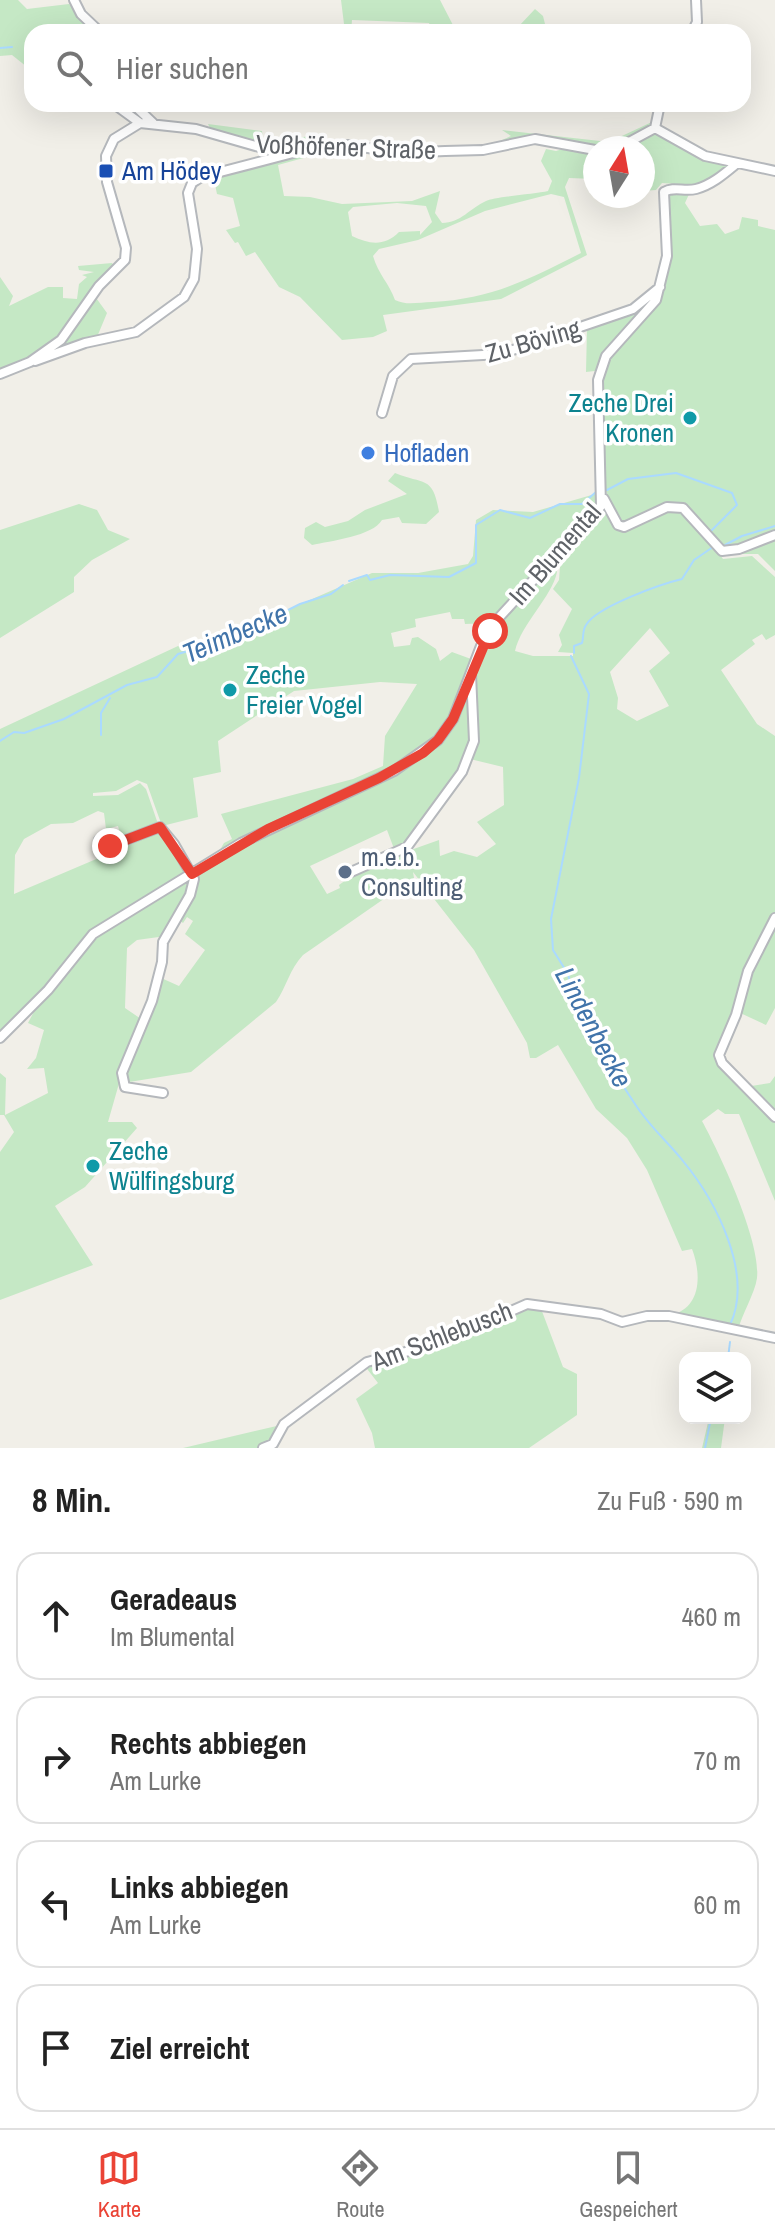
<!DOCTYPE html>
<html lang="de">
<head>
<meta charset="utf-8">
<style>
	body { margin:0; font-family:"Archivo Narrow",sans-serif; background:#f2f2f2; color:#222 }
	.controls { position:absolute; right:24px; bottom:24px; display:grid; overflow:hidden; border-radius:16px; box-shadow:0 8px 32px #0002 }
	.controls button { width:72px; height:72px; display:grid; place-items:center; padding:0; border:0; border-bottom:2px solid #e0e0e0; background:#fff; color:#222; font:40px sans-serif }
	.compass { position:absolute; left:583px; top:136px; width:72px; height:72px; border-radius:50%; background:#fff; box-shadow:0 8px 32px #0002; rotate:11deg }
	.stop { position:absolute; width:24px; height:24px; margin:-18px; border:6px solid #ea4335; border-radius:50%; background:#fff }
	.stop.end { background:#ea4335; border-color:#fff; box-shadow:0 2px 8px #0008 }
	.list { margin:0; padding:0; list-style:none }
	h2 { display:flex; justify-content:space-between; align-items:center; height:104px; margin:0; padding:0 32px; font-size:34px }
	h2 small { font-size:26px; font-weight:400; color:#767676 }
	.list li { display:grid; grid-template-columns:52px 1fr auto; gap:24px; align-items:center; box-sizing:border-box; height:128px; margin:0 16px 16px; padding:0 16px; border:2px solid #e0e0e0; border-radius:24px }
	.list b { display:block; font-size:30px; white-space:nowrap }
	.list p { margin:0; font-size:26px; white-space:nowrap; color:#767676 }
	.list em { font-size:26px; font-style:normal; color:#767676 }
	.icon { flex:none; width:44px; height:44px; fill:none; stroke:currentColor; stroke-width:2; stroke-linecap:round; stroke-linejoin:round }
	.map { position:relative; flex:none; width:775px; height:1448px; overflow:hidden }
	.search { position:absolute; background:#fff; box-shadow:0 8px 32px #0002; left:24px; right:24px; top:24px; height:88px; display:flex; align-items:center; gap:20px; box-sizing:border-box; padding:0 28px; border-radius:24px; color:#767676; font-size:30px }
	.sheet { height:680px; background:#fff }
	nav { display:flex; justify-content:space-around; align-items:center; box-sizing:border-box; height:112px; border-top:2px solid #e0e0e0; background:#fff; font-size:22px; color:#767676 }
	nav a { display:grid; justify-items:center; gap:4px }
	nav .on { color:#ea4335 }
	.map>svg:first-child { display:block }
	.green { fill:#c5e8c5; fill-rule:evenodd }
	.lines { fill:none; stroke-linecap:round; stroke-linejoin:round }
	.stream { stroke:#aadaff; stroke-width:2 }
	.minor-casing { stroke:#b5b8bc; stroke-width:12 }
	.minor { stroke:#fff; stroke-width:8 }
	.route { stroke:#ea4335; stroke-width:10 }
	.transit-dot { fill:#1a4fb4; stroke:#fff; stroke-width:3 }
	.culture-dot { fill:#0f9aa8; stroke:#fff; stroke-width:3 }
	.shop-dot { fill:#3f7fe0; stroke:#fff; stroke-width:3 }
	.service-dot { fill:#5c6f8a; stroke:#fff; stroke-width:3 }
	.labels { text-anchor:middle; stroke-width:7; stroke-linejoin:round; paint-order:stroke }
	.street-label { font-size:26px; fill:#5f6368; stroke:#fff }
	.transit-label { font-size:26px; fill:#164399; stroke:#fff; text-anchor:start }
	.culture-label { font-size:26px; fill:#0d838f; stroke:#fff; text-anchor:start }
	.shop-label { font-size:26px; fill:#366cbe; stroke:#fff; text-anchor:start }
	.service-label { font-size:26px; fill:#4e5e75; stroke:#fff; text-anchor:start }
	.water-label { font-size:28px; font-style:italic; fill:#4174aa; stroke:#fff }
</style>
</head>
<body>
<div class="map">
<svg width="775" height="1448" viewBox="0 0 775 1448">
	<rect width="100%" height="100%" fill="#f1efe8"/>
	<path class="green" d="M0,0H18L27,9L69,4L98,32H32V71L12,55L0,56Z
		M341,0H440L455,29L519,26L535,9L543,16L547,32H432L429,23L352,20L351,32H345Z
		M654,121L652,127L609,148L535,136L493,144L511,136L502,130L609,142Z
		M208,124L262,131L263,140L274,143L323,133L313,146L265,147L211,130Z
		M652,132H659L704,158L730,166C707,189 691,185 662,183L656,190L643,191V148H623Z
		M348,147L364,150L318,154L278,165L284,196L310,197L342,204L412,201L440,191L435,213L442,223C461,223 470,208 486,201C492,197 535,194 548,191L552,181L541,161L546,149L556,151L569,147L595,153V179L569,178L565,187L587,255L501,299L383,315L387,331L373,337L342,340L300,297L279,287L255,252L246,256L238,242L235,243L226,230L240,226L233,198L217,194L213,175L305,151ZM551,194L564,197L581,253C530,279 491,299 432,302C419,302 407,306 395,300C389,283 378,274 373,256L379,249L418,240L485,211ZM397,203L426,206L432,222L420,235V231L399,232C384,247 369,244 352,236L348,212L353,207Z
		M671,190L690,192L685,203L700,226L717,224L725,234L739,229L742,217L758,220V226L775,230V571L758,554H725L726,551L714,543L694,519L723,559L752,556L775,577V635L766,640L762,634L752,640L755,644L721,670L757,724L775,736V1008L766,1025L736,1011L718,1055L721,1065L745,1087L770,1083L775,1076V1201L739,1114H725L718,1109L702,1121C720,1154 761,1241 757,1278C755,1293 742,1314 738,1330L670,1315C701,1309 702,1275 692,1249L682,1251L647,1170L627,1138L596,1109L558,1045L536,1058H530L527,1043L474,950L413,872L414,878L303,955C289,970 287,986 276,1002L191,1072L123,1083L130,1053L146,1021L159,977L179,986L205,950L185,934L193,921L187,917L183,923L178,919L191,895L196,874L220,858L217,855L224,843L232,839L221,814L353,779L383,766L385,736L417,684L380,682L294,691L218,741L221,772L193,778L198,817L162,826L147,784L137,780L116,791L93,793V796L118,795L140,783L146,789L158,824L122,841L118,826L106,829L104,813L98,811L73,823L51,824L24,839L15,855L14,894L141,840L157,830L168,837L188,872L84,938L49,988L0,1036V729L178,646L182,649L213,647L252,625L372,573H418L468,564L473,556L476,520L493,510L533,512L602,492L593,514L490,623L465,624L464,619H452L450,612L415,619L416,627L391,633L394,647L410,645L412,638L418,637L436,649L440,661L452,652L471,659L478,645L473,668L498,621L553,566L557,572C552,597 521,624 515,651L533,656H573V653L558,652L562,645L559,635L572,609L553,589L559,580L561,553L604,506L609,509L618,527L623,529L667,508L692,513L669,505L626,525L620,524C598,490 590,409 603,370L586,372L587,328L660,296L670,242L664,201ZM650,628L670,653L649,671L669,706L637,721L617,709L618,698L610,672ZM470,759L503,767L504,805L477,822L496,844L477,857L454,851L440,856L439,840L408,851C425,818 456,792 470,759ZM387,830L396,854L368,864L339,885L340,888L327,894L310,866Z
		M112,263L114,266L65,332L40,354L0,371V277L13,296L9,306L48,287H63V298L77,299L79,284L87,277L82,275L94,272L79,270L78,266Z
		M94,295L107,313L97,337L42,356L69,336Z
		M395,473C424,485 433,475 439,512L426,524L402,523L399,517L382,520C373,536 330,541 312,545L304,538L305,528L316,522L325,527L348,521L365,510L407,494L388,481Z
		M79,504L97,510L108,530L130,539L92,560L74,577V592L0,638V530Z
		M190,877L192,884L166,936L137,940L127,948L125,1008L144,1021L128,1052L108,1122H132L137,1128L85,1187L55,1206L93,1265L0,1300V1152L14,1132L4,1115H0V1073L6,1078L5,1115L48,1093L44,1068L27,1069L36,1058L44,1030L28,1023L39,1002L71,969L79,951L92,937Z
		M526,1306H540L563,1367L577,1374V1415L529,1448H375L372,1433L356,1399L378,1383L364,1365L433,1346Z
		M709,1418H725L721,1448H702Z
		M281,1425L271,1441L259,1448H183Z"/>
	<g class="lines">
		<path class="stream" d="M0,48L12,47
			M607,490L628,479L676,473L732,493L737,505L711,531
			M723,546L742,536L775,526
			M349,581L367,575L370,580L390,575L449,577L476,563V525L500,510L530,518L560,504H582L596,492
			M574,653V646L582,643C584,637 582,631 586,625C596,607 661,584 682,579L694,560L713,547
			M571,656L589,694L579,778L551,919L553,950L568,974L574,999C584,1006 585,1019 591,1030C602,1055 620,1081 635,1104C649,1126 667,1141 683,1161C716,1201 754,1274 730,1325
			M101,735V713L110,698
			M0,741L14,732L24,733L64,719L127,685L157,677L178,654L232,638L300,604L331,594L343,585
			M728,1358L730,1342
			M705,1448L711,1418"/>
		<defs>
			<path id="minor" d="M74,0L81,14L100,32
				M692,32L697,22L696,0
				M114,104L140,123
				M133,104L153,123
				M655,128L660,104
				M618,148L655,128L705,156L775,171
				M35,361L85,343L136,332L184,297L194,279L197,249L188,193L192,183L201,177L297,152
				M0,374L30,362L61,340L99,286L125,260L126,248L107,182L106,156L114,139L140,123L196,129L266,149L348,145L401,153L445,151L483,150L535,139L595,150
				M382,413L393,376L411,359L501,354L633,309L660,287
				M604,499L618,525L624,527L667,507L683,508L722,551L739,549L775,535
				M99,840L110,846L160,827L174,844L194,879L190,895L163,942L162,962L152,1001L122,1073L125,1087L163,1093
				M351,872L407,847L462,772L474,741L471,674
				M775,918L748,971L736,1015L719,1055L722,1063L775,1117
				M0,1038L48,990L93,934L241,843L394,771L438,740L453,719L481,646L495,622L601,506L598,380L606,356L656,300L667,256L664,192C674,186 684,192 696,189C711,185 723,175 735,165
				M263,1448L273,1444L284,1424L367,1362L436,1344L527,1304L601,1314L622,1322L647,1316H669L775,1338"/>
		</defs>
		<use href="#minor" class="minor-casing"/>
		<use href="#minor" class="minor"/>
	</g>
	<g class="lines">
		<path class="route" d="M110,846L160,827L192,874L268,829L379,778L423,753L438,740L453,719L490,631"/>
	</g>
	<rect class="transit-dot" x="98" y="163" width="16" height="16" rx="4"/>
	<g class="culture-dot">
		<circle cx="690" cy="418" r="8"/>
		<circle cx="230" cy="690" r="8"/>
		<circle cx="93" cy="1166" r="8"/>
	</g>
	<circle class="shop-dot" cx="368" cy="453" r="8"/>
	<circle class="service-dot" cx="345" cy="872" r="8"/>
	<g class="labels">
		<g class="street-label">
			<text transform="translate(346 147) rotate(2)" y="9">Voßhöfener Straße</text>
			<text transform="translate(533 341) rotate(-16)" y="9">Zu Böving</text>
			<text transform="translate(555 554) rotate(-49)" y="9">Im Blumental</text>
			<text transform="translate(442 1336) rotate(-21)" y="9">Am Schlebusch</text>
		</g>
		<g class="transit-label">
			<text x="122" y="180">Am Hödey</text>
		</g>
		<g class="culture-label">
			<text x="674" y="412" text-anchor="end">Zeche Drei<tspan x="674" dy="30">Kronen</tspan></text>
			<text x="246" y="684">Zeche<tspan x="246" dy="30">Freier Vogel</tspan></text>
			<text x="109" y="1160">Zeche<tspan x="109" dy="30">Wülfingsburg</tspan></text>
		</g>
		<g class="shop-label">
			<text x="384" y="462">Hofladen</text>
		</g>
		<g class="service-label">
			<text x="361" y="866">m.e.b.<tspan x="361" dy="30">Consulting</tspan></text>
		</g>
		<g class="water-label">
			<text transform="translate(235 633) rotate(-23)" y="10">Teimbecke</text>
			<text transform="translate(594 1027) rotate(62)" y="10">Lindenbecke</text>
		</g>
	</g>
</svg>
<div class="controls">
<button><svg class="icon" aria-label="layers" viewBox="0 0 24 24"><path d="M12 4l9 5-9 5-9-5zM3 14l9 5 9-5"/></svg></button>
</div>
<svg class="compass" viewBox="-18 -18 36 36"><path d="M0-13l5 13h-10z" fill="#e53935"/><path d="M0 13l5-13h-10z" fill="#767676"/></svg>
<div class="stop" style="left:490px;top:631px"></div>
<div class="stop end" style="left:110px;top:846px"></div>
<div class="search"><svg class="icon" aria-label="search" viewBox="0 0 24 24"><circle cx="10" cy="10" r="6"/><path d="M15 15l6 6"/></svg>Hier suchen</div>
</div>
<section class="sheet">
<h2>8 Min.<small>Zu Fuß · 590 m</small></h2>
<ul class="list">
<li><svg class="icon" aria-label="ahead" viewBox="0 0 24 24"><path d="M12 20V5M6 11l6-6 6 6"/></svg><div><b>Geradeaus</b><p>Im Blumental</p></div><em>460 m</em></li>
<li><svg class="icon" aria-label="right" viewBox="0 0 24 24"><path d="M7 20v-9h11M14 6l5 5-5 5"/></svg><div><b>Rechts abbiegen</b><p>Am Lurke</p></div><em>70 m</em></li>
<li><svg class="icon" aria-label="left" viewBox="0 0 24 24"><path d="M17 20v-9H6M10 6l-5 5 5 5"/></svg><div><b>Links abbiegen</b><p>Am Lurke</p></div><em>60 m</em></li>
<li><svg class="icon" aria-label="arrive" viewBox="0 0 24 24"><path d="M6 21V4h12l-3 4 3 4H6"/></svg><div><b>Ziel erreicht</b></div></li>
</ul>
</section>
<nav>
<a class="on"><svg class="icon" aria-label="map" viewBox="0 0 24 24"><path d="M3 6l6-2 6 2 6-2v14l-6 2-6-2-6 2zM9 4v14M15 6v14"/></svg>Karte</a>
<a><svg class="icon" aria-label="directions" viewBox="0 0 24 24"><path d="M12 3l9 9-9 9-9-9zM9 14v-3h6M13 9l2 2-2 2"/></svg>Route</a>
<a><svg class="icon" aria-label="saved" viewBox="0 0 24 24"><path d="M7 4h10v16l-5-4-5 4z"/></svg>Gespeichert</a>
</nav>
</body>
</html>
